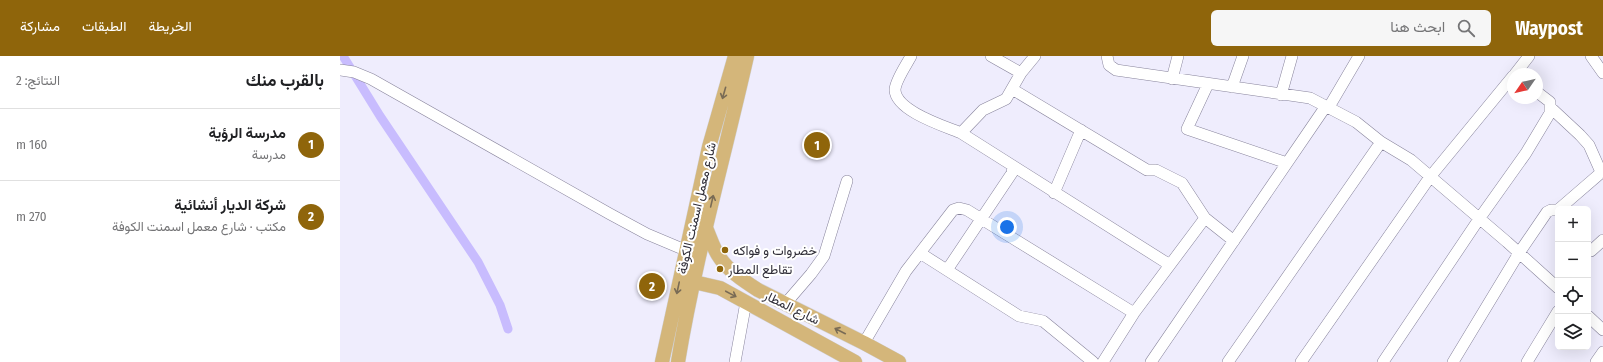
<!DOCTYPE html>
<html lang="ar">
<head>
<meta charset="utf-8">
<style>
	body { margin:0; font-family:"Fira Sans Condensed",Vazirmatn,sans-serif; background:#f6f6f6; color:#202124; direction:rtl }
	.controls { position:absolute; right:12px; bottom:12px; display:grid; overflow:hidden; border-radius:6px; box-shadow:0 4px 16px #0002 }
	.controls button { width:36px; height:36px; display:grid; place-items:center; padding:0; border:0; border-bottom:1px solid #e0e0e0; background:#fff; color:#202124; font:20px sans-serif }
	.compass { position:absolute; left:1167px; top:12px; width:36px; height:36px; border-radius:50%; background:#fff; box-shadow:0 4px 16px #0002; rotate:236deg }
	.you { position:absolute; left:667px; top:171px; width:14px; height:14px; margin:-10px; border:3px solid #fff; border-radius:50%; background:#1a73e8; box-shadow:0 0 0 6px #1a73e833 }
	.badge { display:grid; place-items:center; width:26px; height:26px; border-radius:50%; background:#8f650b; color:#fff; font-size:13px; font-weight:700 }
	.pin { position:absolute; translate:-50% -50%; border:2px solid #fff; box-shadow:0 1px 4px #0006 }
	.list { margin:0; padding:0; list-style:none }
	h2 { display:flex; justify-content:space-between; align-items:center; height:52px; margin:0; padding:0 16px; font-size:17px }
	h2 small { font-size:13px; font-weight:400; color:#757577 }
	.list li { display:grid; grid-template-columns:26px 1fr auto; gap:12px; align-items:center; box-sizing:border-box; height:72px; padding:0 16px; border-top:1px solid #e0e0e0 }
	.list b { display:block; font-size:15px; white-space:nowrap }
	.list p { margin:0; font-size:13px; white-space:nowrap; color:#757577 }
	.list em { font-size:13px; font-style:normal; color:#757577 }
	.icon { flex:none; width:22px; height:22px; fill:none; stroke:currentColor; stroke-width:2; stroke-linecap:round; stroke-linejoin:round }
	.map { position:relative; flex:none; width:1263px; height:306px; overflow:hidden; direction:ltr }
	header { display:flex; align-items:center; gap:24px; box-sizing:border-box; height:56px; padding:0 20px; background:#8f650b; color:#fff }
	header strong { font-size:19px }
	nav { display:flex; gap:22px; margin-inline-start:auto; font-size:14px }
	.search { width:280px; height:36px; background:#f6f6f6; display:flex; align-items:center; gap:10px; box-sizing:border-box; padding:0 14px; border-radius:6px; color:#757577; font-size:15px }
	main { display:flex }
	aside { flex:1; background:#fff }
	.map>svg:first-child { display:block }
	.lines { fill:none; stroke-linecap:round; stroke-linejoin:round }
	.canal { stroke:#c8bcfe; stroke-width:9 }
	.minor-casing { stroke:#88849c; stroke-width:12 }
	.major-casing { stroke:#d1d1d3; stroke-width:15 }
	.minor { stroke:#fff; stroke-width:11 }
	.major { stroke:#d4b67a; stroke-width:14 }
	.oneway { stroke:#796b55 }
	.poi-dot { fill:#8f650b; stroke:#fff; stroke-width:1.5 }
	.labels { text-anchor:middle; stroke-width:4; stroke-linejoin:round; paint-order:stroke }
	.street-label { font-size:13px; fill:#2f2d37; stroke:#fff }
	.poi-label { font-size:13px; fill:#2f2d37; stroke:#fff; text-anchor:start }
</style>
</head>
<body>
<header>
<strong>Waypost</strong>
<div class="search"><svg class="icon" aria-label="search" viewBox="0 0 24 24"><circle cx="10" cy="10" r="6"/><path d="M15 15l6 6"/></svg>ابحث هنا</div>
<nav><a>الخريطة</a><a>الطبقات</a><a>مشاركة</a></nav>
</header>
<main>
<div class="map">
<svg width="1263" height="306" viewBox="0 0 1263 306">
	<rect width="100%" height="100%" fill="#efedfd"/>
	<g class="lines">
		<path class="canal" d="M3,0L40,60L138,206L160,249L168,273"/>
		<defs>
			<path id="minor" d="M571,0C567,8 555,25 555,34C556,55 604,70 621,77L830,209
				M651,0L681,17
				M767,0L769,9L776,14L970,42L1016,66L1041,86L1071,104L1167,186L1218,232
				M1251,0L1263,17
				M0,14L14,16L31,23L270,158L307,178L345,194
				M1175,18L1189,0
				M832,23L838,0
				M868,28L847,73L947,107
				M892,31L903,0
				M672,33L807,114H816L842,127L865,162L894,185
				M941,39L952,0
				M989,51L1019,0
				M1211,52L1240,79L1249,89L1261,116
				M621,77L643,54L666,43L681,17L695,0
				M714,137L741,74
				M1219,153L1263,115
				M1251,195L1263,184
				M580,197L679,260L703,265L753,306
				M607,214L672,117L673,111
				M446,247L471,218L484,200L507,125
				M1248,260L1263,274
				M524,287L566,215L613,154L619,152L627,154L794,257
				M395,306L406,246
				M763,306L794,257L865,162
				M811,306L986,50
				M888,306L1041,86
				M961,306L1090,121L1173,20
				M1043,306L1139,163L1186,97L1210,57V46L1197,36
				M1113,306L1179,197L1207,156L1211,154H1218
				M1187,306L1218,255
				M1256,306L1263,296"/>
			<path id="major" d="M366,172C370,181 373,191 378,199C387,214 404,225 418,234L524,287L559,306
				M354,226L380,232L515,306
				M322,306L369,91L395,0
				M338,306C355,203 384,102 407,0"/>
		</defs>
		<use href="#minor" class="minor-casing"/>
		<use href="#major" class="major-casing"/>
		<use href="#minor" class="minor"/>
		<use href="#major" class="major"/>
	</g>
	<defs><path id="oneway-shaft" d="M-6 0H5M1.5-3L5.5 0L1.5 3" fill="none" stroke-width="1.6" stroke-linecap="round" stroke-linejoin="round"/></defs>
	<g class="oneway">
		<use href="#oneway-shaft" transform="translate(384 37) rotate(106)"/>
		<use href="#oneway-shaft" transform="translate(372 145) rotate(-77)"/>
		<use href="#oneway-shaft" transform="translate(338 232) rotate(102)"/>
		<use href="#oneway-shaft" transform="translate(391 238) rotate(28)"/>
		<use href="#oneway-shaft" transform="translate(500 275) rotate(-153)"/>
	</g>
	<g class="poi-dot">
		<circle cx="385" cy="194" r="4"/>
		<circle cx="380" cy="213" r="4"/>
	</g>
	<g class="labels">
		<g class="street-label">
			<text transform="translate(356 152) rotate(-77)" y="5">شارع معمل اسمنت الكوفة</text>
			<text transform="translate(452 251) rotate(26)" y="5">شارع المطار</text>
		</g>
		<g class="poi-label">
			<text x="393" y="199">خضروات و فواكه</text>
			<text x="388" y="218">تقاطع المطار</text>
		</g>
	</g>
</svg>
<div class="controls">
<button>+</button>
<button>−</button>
<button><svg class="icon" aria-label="locate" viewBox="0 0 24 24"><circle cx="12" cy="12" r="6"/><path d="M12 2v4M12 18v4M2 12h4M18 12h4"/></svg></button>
<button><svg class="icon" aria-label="layers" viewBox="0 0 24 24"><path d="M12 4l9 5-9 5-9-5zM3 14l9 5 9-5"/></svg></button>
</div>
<svg class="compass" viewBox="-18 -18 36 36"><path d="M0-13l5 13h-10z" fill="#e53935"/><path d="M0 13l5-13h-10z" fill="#757577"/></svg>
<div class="you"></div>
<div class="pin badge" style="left:477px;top:89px">1</div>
<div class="pin badge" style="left:312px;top:230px">2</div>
</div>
<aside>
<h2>بالقرب منك<small>النتائج: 2</small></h2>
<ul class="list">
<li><span class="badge">1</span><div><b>مدرسة الرؤية</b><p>مدرسة</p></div><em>160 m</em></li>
<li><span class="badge">2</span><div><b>شركة الديار أنشائية</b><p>مكتب · شارع معمل اسمنت الكوفة</p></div><em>270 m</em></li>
</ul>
</aside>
</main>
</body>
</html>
